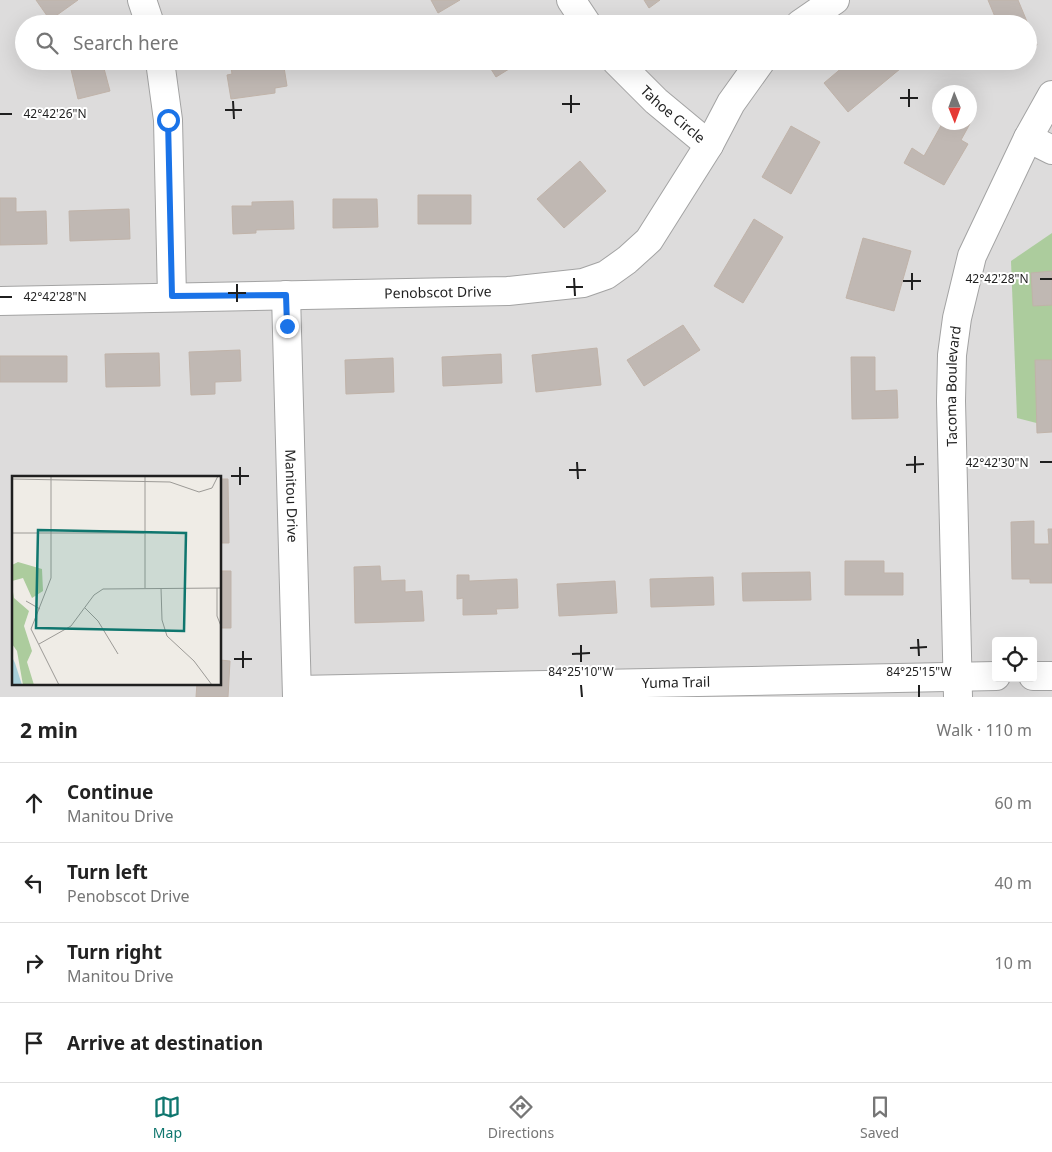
<!DOCTYPE html>
<html lang="en">
<head>
<meta charset="utf-8">
<style>
	body { margin:0; font-family:"Noto Sans",sans-serif; background:#f2f2f2; color:#222 }
	.controls { position:absolute; right:15px; bottom:15px; display:grid; overflow:hidden; border-radius:5px; box-shadow:0 5px 20px #0002 }
	.controls button { width:45px; height:45px; display:grid; place-items:center; padding:0; border:0; border-bottom:1px solid #e0e0e0; background:#fff; color:#222; font:25px sans-serif }
	.compass { position:absolute; left:932px; top:85px; width:45px; height:45px; border-radius:50%; background:#fff; box-shadow:0 5px 20px #0002; rotate:179deg }
	.stop { position:absolute; width:15px; height:15px; margin:-11px; border:4px solid #1a73e8; border-radius:50%; background:#fff }
	.stop.end { background:#1a73e8; border-color:#fff; box-shadow:0 1px 5px #0008 }
	.list { margin:0; padding:0; list-style:none }
	h2 { display:flex; justify-content:space-between; align-items:center; height:65px; margin:0; padding:0 20px; font-size:21px }
	h2 small { font-size:16px; font-weight:400; color:#767676 }
	.list li { display:grid; grid-template-columns:32px 1fr auto; gap:15px; align-items:center; box-sizing:border-box; height:80px; padding:0 20px; border-top:1px solid #e0e0e0 }
	.list b { display:block; font-size:19px; white-space:nowrap }
	.list p { margin:0; font-size:16px; white-space:nowrap; color:#767676 }
	.list em { font-size:16px; font-style:normal; color:#767676 }
	.icon { flex:none; width:28px; height:28px; fill:none; stroke:currentColor; stroke-width:2; stroke-linecap:round; stroke-linejoin:round }
	.map { position:relative; flex:none; width:1052px; height:697px; overflow:hidden }
	.search { position:absolute; background:#fff; box-shadow:0 5px 20px #0002; left:15px; right:15px; top:15px; height:55px; display:flex; align-items:center; gap:12px; box-sizing:border-box; padding:0 18px; border-radius:28px; color:#767676; font-size:19px }
	.sheet { height:385px; background:#fff }
	nav { display:flex; justify-content:space-around; align-items:center; box-sizing:border-box; height:70px; border-top:1px solid #e0e0e0; background:#fff; font-size:14px; color:#767676 }
	nav a { display:grid; justify-items:center; gap:2px }
	nav .on { color:#0f766e }
	.map>svg:first-child { display:block }
	.residential { fill:#dddcdc; fill-rule:evenodd }
	.forest { fill:#accc9d }
	.building { fill:#c0b8b3; stroke:#c0b3a9 }
	.lines { fill:none; stroke-linecap:round; stroke-linejoin:round }
	.minor-casing { stroke:#a3a3a3; stroke-width:30 }
	.minor { stroke:#fff; stroke-width:28 }
	.route { stroke:#1a73e8; stroke-width:6 }
	.ticks { fill:none; stroke:#1f1f1f; stroke-width:2 }
	.labels { text-anchor:middle; stroke-width:4; stroke-linejoin:round; paint-order:stroke }
	.street-label { font-size:14px; fill:#1f1f1f; stroke:#fff }
	.inset-road { fill:none; stroke:#9c9a96; stroke-width:1 }
	.view { fill:#0f766e; fill-opacity:0.15; stroke:#0f766e; stroke-width:2.5 }
	.inset-edge { fill:none; stroke:#1f1f1f; stroke-width:2.5 }
	.ticks-label { font-size:12px; text-anchor:middle; fill:#1f1f1f; stroke:#fff; stroke-width:4; stroke-linejoin:round; paint-order:stroke }
</style>
</head>
<body>
<div class="map">
<svg width="1052" height="697" viewBox="0 0 1052 697">
	<rect width="100%" height="100%" fill="#efece6"/>
	<path class="residential" d="M0,0H1052V697H0ZM24,24H1028V61H24ZM940,92H970V122H940ZM14,477H220V683H14ZM996,641H1033V678H996Z"/>
	<path class="forest" d="M1052,233V427L1017,418L1011,261Z"/>
	<path class="building" d="M36,0H78L50,20Z
		M431,0H460L438,13Z
		M644,0H660L649,8Z
		M988,0H1018L1028,24H998Z
		M496,16L501,24H483Z
		M1028,24L1037,45L1028,49Z
		M69,61H102L110,91L78,99Z
		M230,61H283L287,86L275,88V93L231,99L227,75L232,74Z
		M486,61H522L496,77Z
		M850,61H904L906,64L848,112L824,83Z
		M970,119L972,120L961,140L968,144L944,185L904,163L912,148L924,156L943,122H970Z
		M791,126L820,142L791,194L762,177Z
		M580,161L606,191L564,228L537,199Z
		M418,195H471V224H418Z
		M0,198H16V212L46,211L47,244L0,245Z
		M333,199H377L378,227L333,228Z
		M293,201L294,229L256,230V233L233,234L232,206H252V202Z
		M129,209L130,239L70,241L69,211Z
		M754,219L783,237L743,303L714,286Z
		M863,238L911,251L894,311L846,298Z
		M1052,271V305L1033,306L1031,273Z
		M683,325L700,350L644,386L627,360Z
		M597,348L601,385L536,392L532,355Z
		M240,350L241,381L215,382V394L191,395L189,352Z
		M159,353L160,386L106,387L105,354Z
		M501,354L502,383L443,386L442,357Z
		M0,356H67V382H0Z
		M851,357H875V391L897,390L898,418L852,419Z
		M393,358L394,392L346,394L345,360Z
		M1035,360H1052V432L1037,433Z
		M220,479H228L229,543H220Z
		M1034,521V544H1049L1048,529H1052V583H1030V579H1012L1011,522Z
		M845,561H884V573H903V595H845Z
		M380,566L381,581L405,580V592L422,591L424,621L355,623L354,567Z
		M220,571H231V628H220Z
		M810,572L811,600L743,601L742,573Z
		M457,575H469V581L517,579L518,608L496,609L497,614L463,615V598L457,599Z
		M713,577L714,605L651,607L650,579Z
		M615,581L617,613L559,616L557,584Z
		M220,660L230,661L228,697H196L197,683H220Z"/>
	<g class="lines">
		<defs>
			<g id="minor">
				<path d="M142,0L150,24"/>
				<path d="M571,0L587,24"/>
				<path d="M800,24L835,0"/>
				<path d="M160,61L168,120L172,297"/>
				<path id="s1" d="M616,61L656,101L709,145"/>
				<path d="M1028,138L1052,150"/>
				<path id="s2" d="M286,295L297,697"/>
				<path id="s3" d="M0,301L508,291L583,283L606,275L627,260L649,240L709,145L731,103L761,61"/>
				<path d="M1033,676H1052"/>
				<path id="s4" d="M297,690L996,676"/>
				<path id="s5" d="M958,697L951,401L952,355L957,318L972,256L1028,138L1052,95"/>
			</g>
		</defs>
		<use href="#minor" class="minor-casing"/>
		<use href="#minor" class="minor"/>
	</g>
	<g class="lines">
		<path class="route" d="M168,120L172,296L286,295L287,326"/>
	</g>
	<path class="ticks" d="M909,89V107M571,95V113M900,98H918M233,101L234,119M562,104H580M225,110H242M0,114H12M912,273V290M574,278L575,296M1040,279H1052M903,281H921M237,284V302M566,287H583M228,293H246M0,297H12M915,456V473M577,462L578,479M1040,462H1052M906,465L924,464M240,467V485M569,470H586M231,476H249M918,639L919,656M581,645V662M910,648L927,647M243,651V668M572,654L590,653M234,659H252M581,685L582,697M919,685V697"/>
	<g class="labels">
		<g class="street-label">
			<text dy="5" stroke="none"><textPath href="#s1" startOffset="78">Tahoe Circle</textPath></text>
			<text dy="5" stroke="none"><textPath href="#s3" startOffset="438">Penobscot Drive</textPath></text>
			<text dy="5" stroke="none"><textPath href="#s5" startOffset="311">Tacoma Boulevard</textPath></text>
			<text dy="5" stroke="none"><textPath href="#s2" startOffset="201">Manitou Drive</textPath></text>
			<text dy="5" stroke="none"><textPath href="#s4" startOffset="379">Yuma Trail</textPath></text>
		</g>
	</g>
	<g transform="translate(12 476)">
		<rect width="209" height="209" fill="#efece6"/>
		<path d="M6,86L30,93L31,115L20,122L11,102L0,105V89ZM0,110L2,122L17,135L12,150L20,175L15,186L22,209H11L5,175L0,168Z" fill="#accc9d"/>
		<path d="M0,181L3,187L10,209H0Z" fill="#a9d0da"/>
		<path class="inset-road" d="M39,0V102L19,153L47,209M133,0V112M0,3L158,6L187,16L200,12L206,0M0,57H132M149,112L150,144L155,160L182,185L200,209M205,112V140L209,150M14,125L28,133M73,132L86,145L106,178M27,168L59,150L82,119L91,113L209,112"/>
		<path class="view" d="M26,54L174,57L172,155L24,152Z"/>
		<rect width="209" height="209" class="inset-edge"/>
	</g>
	<g class="ticks-label">
		<text x="55" y="118">42°42'26"N</text>
		<text x="997" y="283">42°42'28"N</text>
		<text x="55" y="301">42°42'28"N</text>
		<text x="997" y="467">42°42'30"N</text>
		<text x="581" y="676">84°25'10"W</text>
		<text x="919" y="676">84°25'15"W</text>
	</g>
</svg>
<div class="controls">
<button><svg class="icon" aria-label="locate" viewBox="0 0 24 24"><circle cx="12" cy="12" r="6"/><path d="M12 2v4M12 18v4M2 12h4M18 12h4"/></svg></button>
</div>
<svg class="compass" viewBox="-18 -18 36 36"><path d="M0-13l5 13h-10z" fill="#e53935"/><path d="M0 13l5-13h-10z" fill="#767676"/></svg>
<div class="stop" style="left:168px;top:120px"></div>
<div class="stop end" style="left:287px;top:326px"></div>
<div class="search"><svg class="icon" aria-label="search" viewBox="0 0 24 24"><circle cx="10" cy="10" r="6"/><path d="M15 15l6 6"/></svg>Search here</div>
</div>
<section class="sheet">
<h2>2 min<small>Walk · 110 m</small></h2>
<ul class="list">
<li><svg class="icon" aria-label="ahead" viewBox="0 0 24 24"><path d="M12 20V5M6 11l6-6 6 6"/></svg><div><b>Continue</b><p>Manitou Drive</p></div><em>60 m</em></li>
<li><svg class="icon" aria-label="left" viewBox="0 0 24 24"><path d="M17 20v-9H6M10 6l-5 5 5 5"/></svg><div><b>Turn left</b><p>Penobscot Drive</p></div><em>40 m</em></li>
<li><svg class="icon" aria-label="right" viewBox="0 0 24 24"><path d="M7 20v-9h11M14 6l5 5-5 5"/></svg><div><b>Turn right</b><p>Manitou Drive</p></div><em>10 m</em></li>
<li><svg class="icon" aria-label="arrive" viewBox="0 0 24 24"><path d="M6 21V4h12l-3 4 3 4H6"/></svg><div><b>Arrive at destination</b></div></li>
</ul>
</section>
<nav>
<a class="on"><svg class="icon" aria-label="map" viewBox="0 0 24 24"><path d="M3 6l6-2 6 2 6-2v14l-6 2-6-2-6 2zM9 4v14M15 6v14"/></svg>Map</a>
<a><svg class="icon" aria-label="directions" viewBox="0 0 24 24"><path d="M12 3l9 9-9 9-9-9zM9 14v-3h6M13 9l2 2-2 2"/></svg>Directions</a>
<a><svg class="icon" aria-label="saved" viewBox="0 0 24 24"><path d="M7 4h10v16l-5-4-5 4z"/></svg>Saved</a>
</nav>
</body>
</html>
